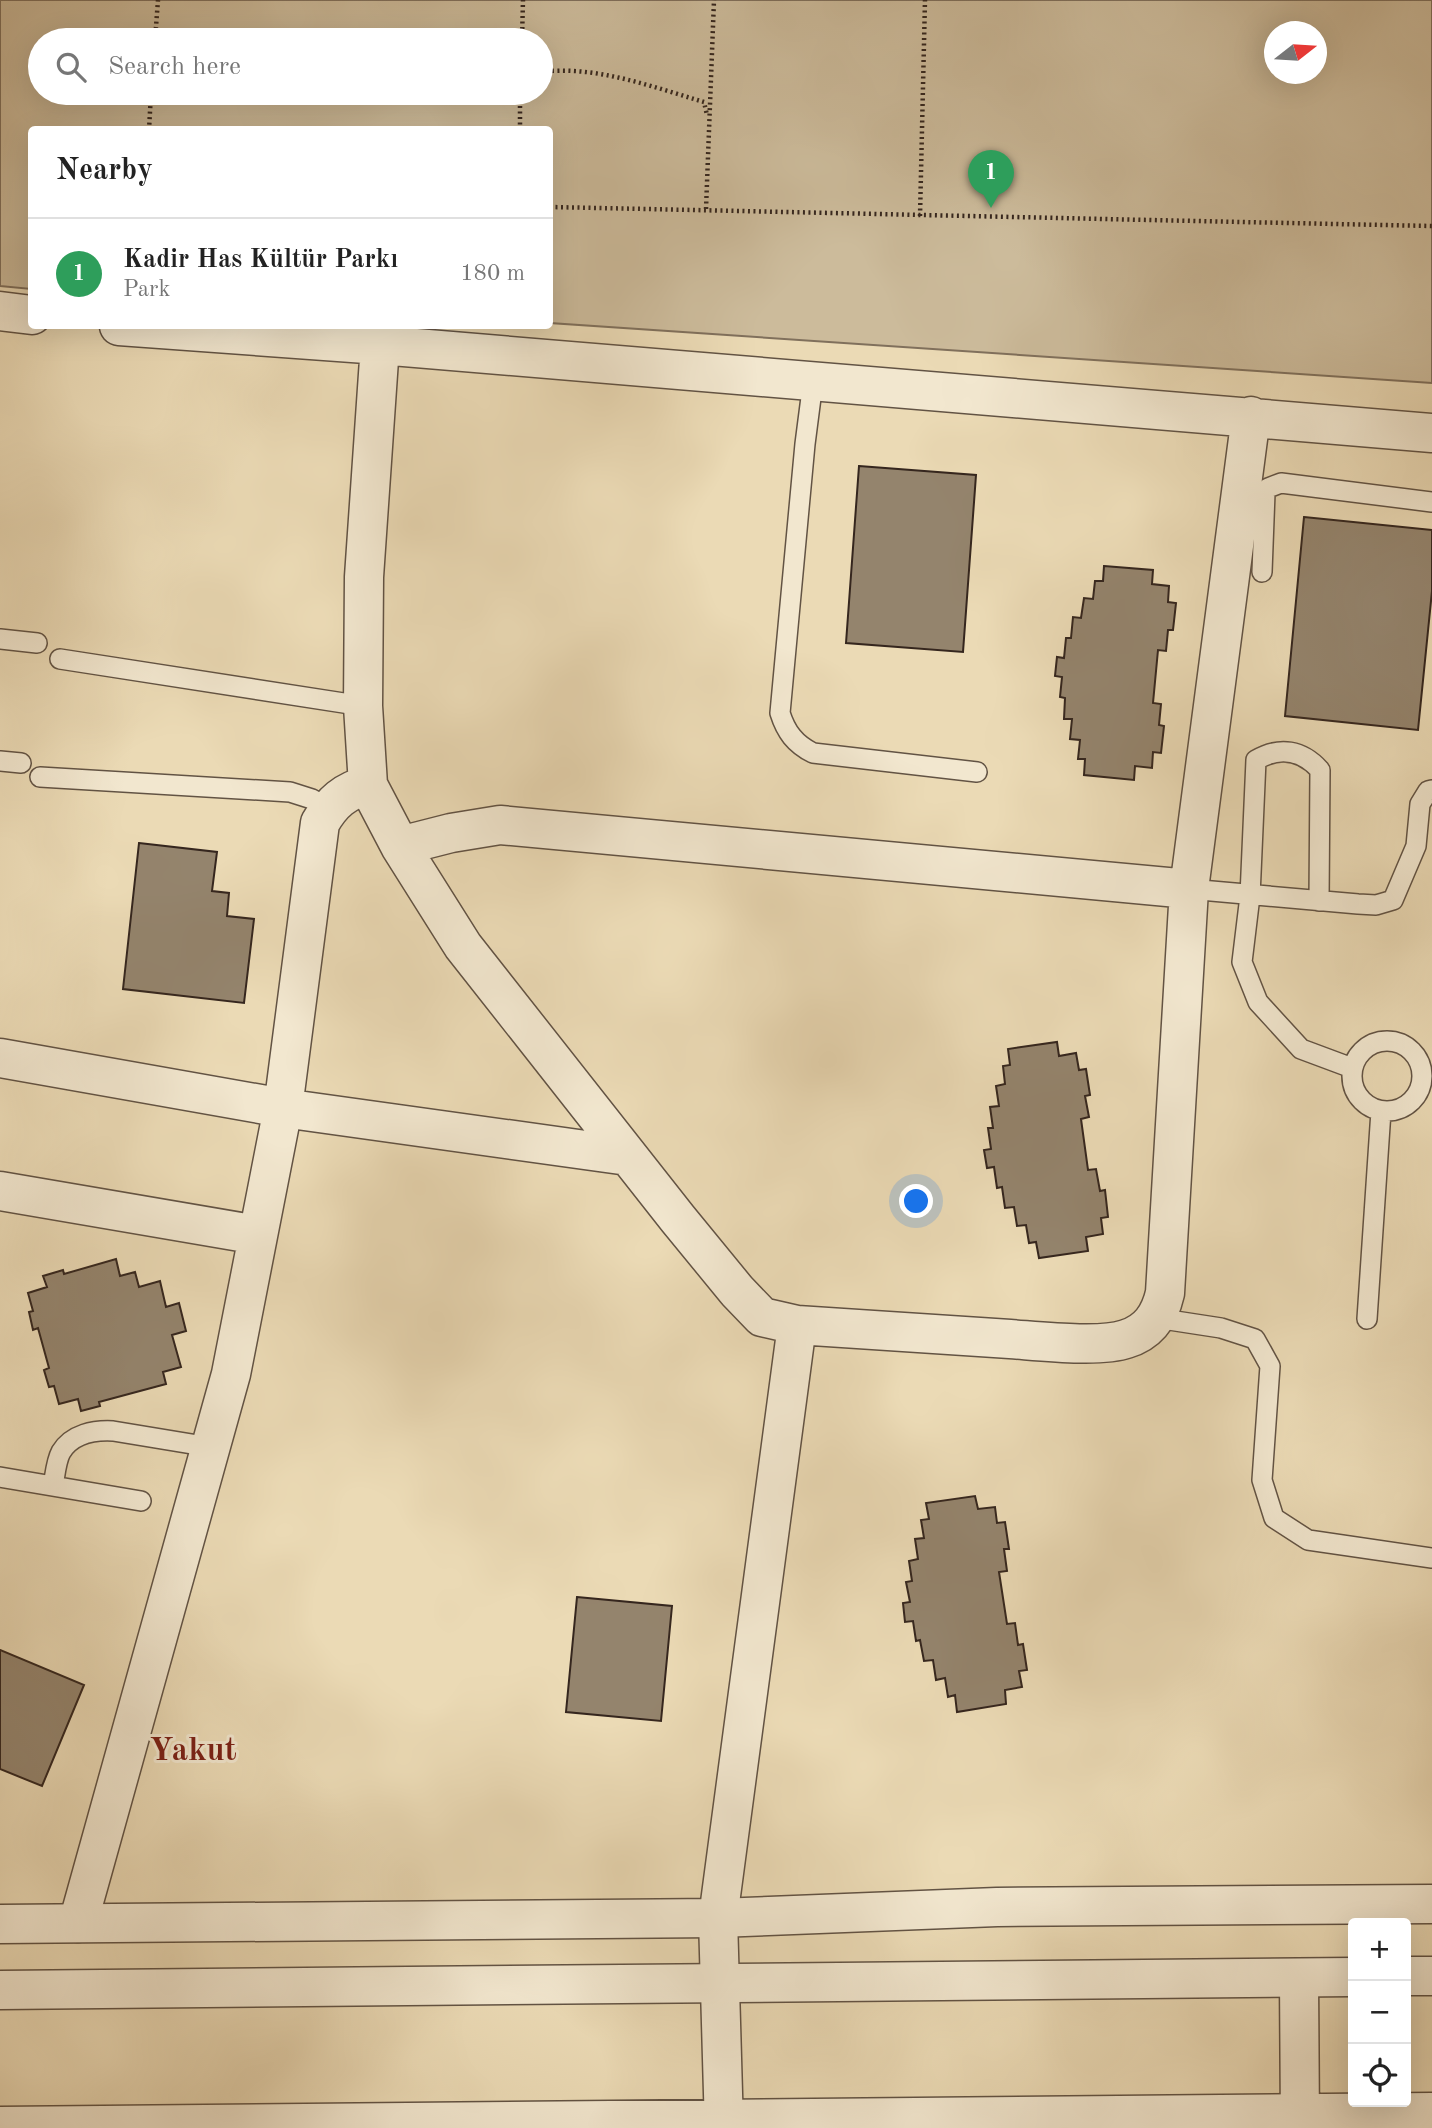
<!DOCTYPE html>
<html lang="en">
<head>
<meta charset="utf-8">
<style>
	body { margin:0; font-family:"Old Standard TT",serif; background:#f2f2f2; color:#222 }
	.controls { position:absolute; right:21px; bottom:21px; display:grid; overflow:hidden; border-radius:7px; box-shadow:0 7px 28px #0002 }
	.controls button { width:63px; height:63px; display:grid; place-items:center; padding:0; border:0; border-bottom:2px solid #e0e0e0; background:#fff; color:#222; font:35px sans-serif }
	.compass { position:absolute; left:1264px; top:21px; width:63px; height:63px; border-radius:50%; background:#fff; box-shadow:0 7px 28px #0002; rotate:73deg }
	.you { position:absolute; left:917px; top:1202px; width:24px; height:24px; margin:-18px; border:5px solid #fff; border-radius:50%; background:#1a73e8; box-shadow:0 0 0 10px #1a73e833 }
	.badge { display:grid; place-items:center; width:46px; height:46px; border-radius:50%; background:#1a73e8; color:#fff; font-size:23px; font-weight:700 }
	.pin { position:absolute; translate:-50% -58px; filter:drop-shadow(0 2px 4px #0008) }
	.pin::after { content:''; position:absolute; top:37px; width:24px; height:21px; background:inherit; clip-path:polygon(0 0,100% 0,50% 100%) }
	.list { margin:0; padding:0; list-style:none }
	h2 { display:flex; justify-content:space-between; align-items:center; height:91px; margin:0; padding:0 28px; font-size:30px }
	h2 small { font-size:23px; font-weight:400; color:#767676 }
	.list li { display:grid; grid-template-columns:46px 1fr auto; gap:21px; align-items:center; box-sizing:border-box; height:112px; padding:0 28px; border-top:2px solid #e0e0e0 }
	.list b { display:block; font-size:26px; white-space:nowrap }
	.list p { margin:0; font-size:23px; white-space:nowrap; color:#767676 }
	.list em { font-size:23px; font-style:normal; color:#767676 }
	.icon { flex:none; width:38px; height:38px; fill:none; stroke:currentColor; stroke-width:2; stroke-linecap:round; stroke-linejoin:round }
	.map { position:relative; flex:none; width:1432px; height:2128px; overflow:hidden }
	.search { position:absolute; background:#fff; box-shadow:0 7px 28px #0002; left:28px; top:28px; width:525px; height:77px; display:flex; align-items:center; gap:18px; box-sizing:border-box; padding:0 24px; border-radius:38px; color:#767676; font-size:26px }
	.panel { position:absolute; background:#fff; box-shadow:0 7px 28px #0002; left:28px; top:126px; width:525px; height:203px; border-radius:7px }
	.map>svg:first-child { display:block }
	.green { fill:#ccbb9b; stroke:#80705c; stroke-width:2; fill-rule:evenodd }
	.building { fill:#94846d; stroke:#35261e; stroke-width:2 }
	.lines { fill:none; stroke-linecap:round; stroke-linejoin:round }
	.service-casing { stroke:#625344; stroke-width:22 }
	.minor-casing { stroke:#625344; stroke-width:41 }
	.tertiary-casing { stroke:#625344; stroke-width:41 }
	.path { stroke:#35261e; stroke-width:4.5; stroke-dasharray:2 3.5; stroke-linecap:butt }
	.service { stroke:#f2e7cf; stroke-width:19 }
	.minor { stroke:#f2e7cf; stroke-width:38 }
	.tertiary { stroke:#f2e7cf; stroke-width:38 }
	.labels { text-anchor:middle; stroke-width:6; stroke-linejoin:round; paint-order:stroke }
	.district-label { font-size:33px; font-weight:bold; fill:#7a1f14; stroke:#f2e7cf }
</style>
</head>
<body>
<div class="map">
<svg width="1432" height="2128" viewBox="0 0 1432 2128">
	<rect width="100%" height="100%" fill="#ebdab5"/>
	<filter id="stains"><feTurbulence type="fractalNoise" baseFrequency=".00286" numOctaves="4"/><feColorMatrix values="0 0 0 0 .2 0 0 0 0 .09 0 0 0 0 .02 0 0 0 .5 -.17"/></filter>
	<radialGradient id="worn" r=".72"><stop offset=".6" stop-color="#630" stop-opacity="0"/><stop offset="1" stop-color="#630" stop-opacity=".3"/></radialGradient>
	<path class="green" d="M0,0H1432V383L550,323V130H32L31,289L0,286ZM1274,32H1316V74H1274ZM40,40H541V93H40Z"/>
	<path class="building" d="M859,466L976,475L963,652L846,643Z
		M1304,517L1432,530V591L1418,730L1285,716Z
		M1104,566L1153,570L1152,584L1169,586L1168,602L1176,603L1173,630H1168L1166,651L1158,650L1153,703L1161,704L1159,725L1164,726L1161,753L1153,752L1152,768L1135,766L1134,780L1084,775L1085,759H1078L1080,740L1070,739L1072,719H1064L1065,698L1060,697L1062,677L1055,676L1057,657L1064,658L1066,638H1071L1073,617L1081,618L1084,598L1093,599L1095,581H1103Z
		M139,843L217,852L212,891L229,893L227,916L254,919L244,1003L123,989Z
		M1057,1042L1059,1056L1076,1053L1079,1070L1086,1069L1090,1095L1085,1096L1089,1117L1081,1119L1088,1170L1096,1169L1100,1191L1105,1190L1108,1217L1101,1218L1103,1234L1086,1237L1088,1251L1039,1258L1036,1242L1029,1243L1026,1225L1017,1226L1014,1207L1005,1208L1002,1187L997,1188L994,1167L987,1168L984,1150L991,1149L988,1128H993L990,1107L999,1106L996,1086L1005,1084L1003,1066L1010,1065L1008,1049Z
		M116,1259L120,1276L135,1272L139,1287L160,1281L166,1307L179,1303L186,1331L172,1335L181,1367L163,1372L166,1384L99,1402L100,1406L81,1411L78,1399L59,1404L54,1386L49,1387L44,1370L49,1368L38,1328L33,1330L29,1312L33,1311L28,1293L47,1287L43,1276L63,1270L64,1274Z
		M975,1496L978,1509L995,1507L997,1523L1005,1522L1009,1549H1004L1007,1571L999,1572L1007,1624L1015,1623L1018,1645L1023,1644L1027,1670L1019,1671L1022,1687L1005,1690L1006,1704L957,1712L955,1695L948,1697L945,1678L936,1680L933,1660L924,1661L920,1640L916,1641L913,1621L905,1622L903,1603L910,1602L906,1582L912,1581L909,1561L918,1559L915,1539L924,1538L921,1520L929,1519L926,1503Z
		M577,1597L672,1606L661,1721L566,1712Z
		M0,1650L84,1685L42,1786L0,1769Z"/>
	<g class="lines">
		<defs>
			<path id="service" d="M813,382L805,444L780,713C786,732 795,744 813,753L977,772
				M1262,572L1265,493L1268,488L1281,483L1432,502
				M0,639L37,643
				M60,659L363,706
				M0,761L21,763
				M40,777L290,792L312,799L328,808
				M1189,889L1358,904L1376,905L1393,900L1416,846L1420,804L1428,791L1432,790
				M1319,901L1320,770C1302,750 1280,746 1256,760L1250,896L1242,962L1258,1002L1301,1049L1352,1068
				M1352 1076a35 35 0 1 1 70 0a35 35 0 1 1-70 0Z
				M1156,1318L1221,1328L1255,1339L1270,1366L1262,1480L1274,1518L1308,1540L1432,1558
				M1367,1319L1381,1111
				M0,1477L141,1501
				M53,1486C55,1476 56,1461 61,1452C72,1434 94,1430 113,1431L210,1447"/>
			<path id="minor" d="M0,311L32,315
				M119,326L380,345L1432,433
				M380,345L364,577L363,706L368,785L400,846L463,946L678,1219L737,1291L762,1317L797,1325L718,1918L724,2128
				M400,846L451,833L500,825L1189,889
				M0,1058L283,1108L628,1156
				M0,1191L258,1235
				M797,1325C868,1330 939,1335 1010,1339C1039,1341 1100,1348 1126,1339C1149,1332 1160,1315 1165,1293L1189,889L1251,416
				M78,1923L231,1374L283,1108L320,823C332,802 345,791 368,785
				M1299,1978L1300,2128
				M0,2126L1432,2112"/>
			<path id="tertiary" d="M0,1924L718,1918L997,1907L1432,1904
				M1406,1976H1432
				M0,1990L1353,1977"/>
		</defs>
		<use href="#service" class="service-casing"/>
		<use href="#minor" class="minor-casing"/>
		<use href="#tertiary" class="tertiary-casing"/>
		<path class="path" d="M155,40L158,0
			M522,40L523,0
			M541,72C595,65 653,87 704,102L707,115
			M149,130L151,93
			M520,130V93
			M550,207C844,213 1138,220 1432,226
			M706,209L714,0
			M920,216L925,0"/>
		<use href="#service" class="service"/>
		<use href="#minor" class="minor"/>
		<use href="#tertiary" class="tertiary"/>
	</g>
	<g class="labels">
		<g class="district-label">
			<text x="193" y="1760">Yakut</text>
		</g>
	</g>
	<rect width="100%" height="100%" filter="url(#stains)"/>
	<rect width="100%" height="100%" fill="url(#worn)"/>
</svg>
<div class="controls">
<button>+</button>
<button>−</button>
<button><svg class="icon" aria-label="locate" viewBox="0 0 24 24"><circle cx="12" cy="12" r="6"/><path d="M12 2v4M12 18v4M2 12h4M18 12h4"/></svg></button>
</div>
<svg class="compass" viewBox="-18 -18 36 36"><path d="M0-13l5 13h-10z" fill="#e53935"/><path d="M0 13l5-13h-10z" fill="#767676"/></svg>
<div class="you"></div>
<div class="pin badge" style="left:991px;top:208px;background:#2e9e5b">1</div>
<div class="search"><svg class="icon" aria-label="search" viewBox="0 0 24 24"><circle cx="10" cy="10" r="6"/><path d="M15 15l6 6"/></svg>Search here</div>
<section class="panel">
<h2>Nearby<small></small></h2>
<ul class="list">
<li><span class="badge" style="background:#2e9e5b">1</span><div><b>Kadir Has Kültür Parkı</b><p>Park</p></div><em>180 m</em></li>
</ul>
</section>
</div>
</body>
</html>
